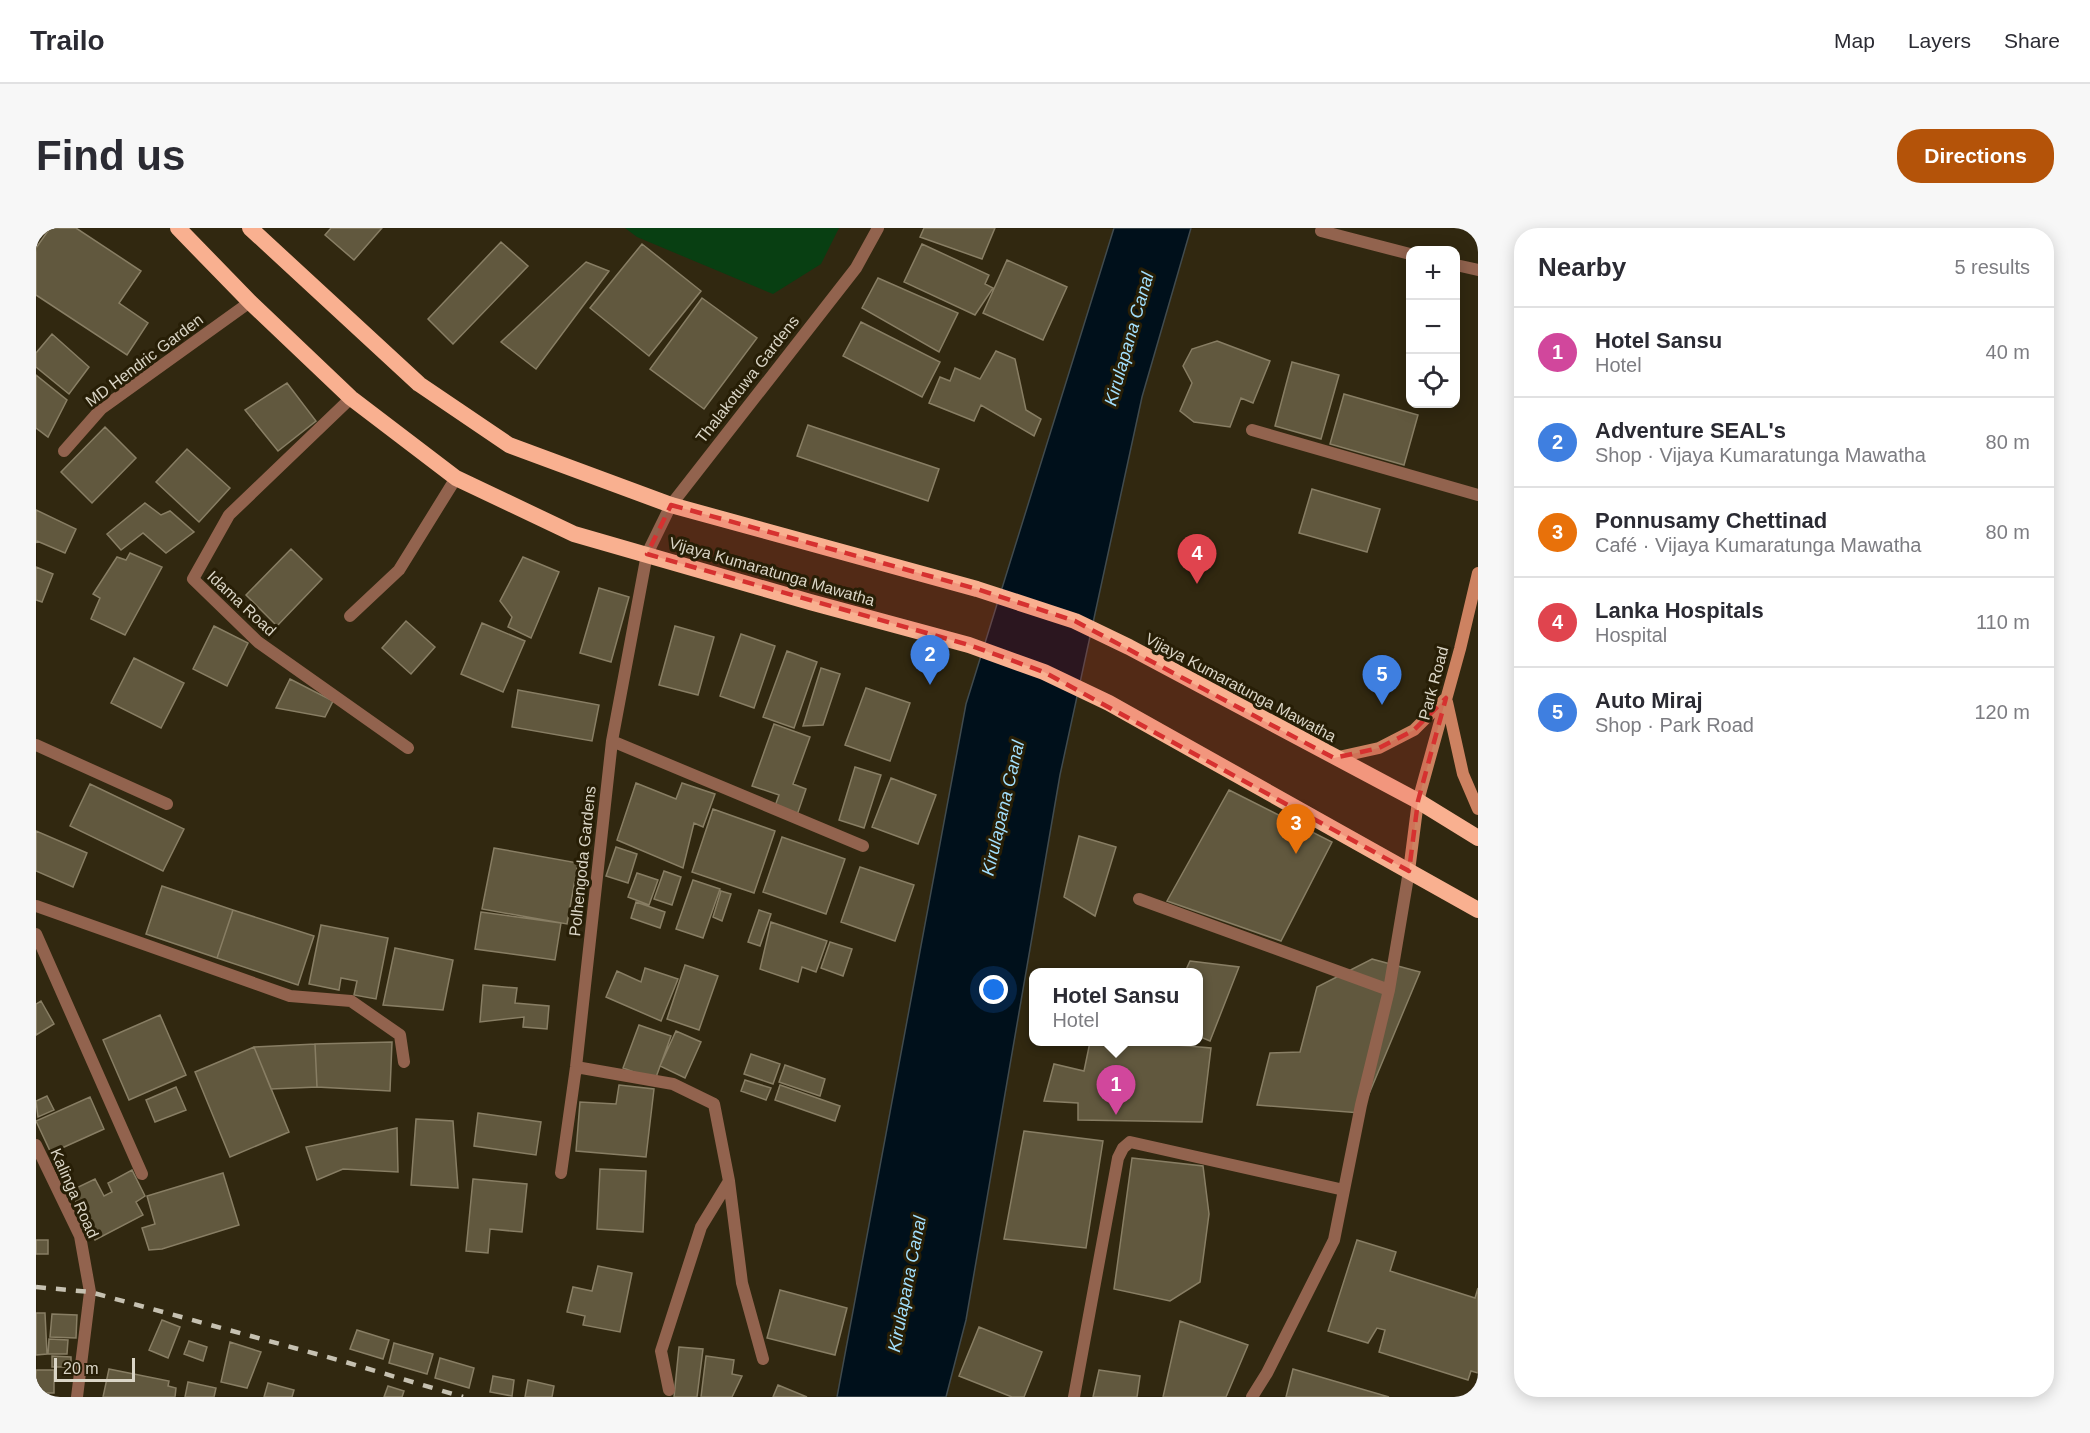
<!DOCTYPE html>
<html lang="en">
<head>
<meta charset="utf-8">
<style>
	body { margin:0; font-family:Arial,sans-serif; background:#f7f7f7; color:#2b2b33 }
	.controls { position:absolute; right:18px; top:18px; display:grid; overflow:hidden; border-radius:12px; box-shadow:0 3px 15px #0003 }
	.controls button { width:54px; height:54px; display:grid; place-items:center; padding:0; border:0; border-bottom:2px solid #e1e1e2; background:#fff; color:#2b2b33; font:30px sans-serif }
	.scale { position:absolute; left:18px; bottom:15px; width:81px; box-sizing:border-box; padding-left:6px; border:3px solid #dad5c6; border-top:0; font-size:16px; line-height:21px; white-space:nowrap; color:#dad5c6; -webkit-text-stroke:4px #271e06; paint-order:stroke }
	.you { position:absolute; left:958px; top:762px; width:21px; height:21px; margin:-15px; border:4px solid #fff; border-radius:50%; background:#1a73e8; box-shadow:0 0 0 9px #1a73e833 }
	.badge { display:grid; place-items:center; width:39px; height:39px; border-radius:50%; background:#b45309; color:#fff; font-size:20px; font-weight:700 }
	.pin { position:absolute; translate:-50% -50px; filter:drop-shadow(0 2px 3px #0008) }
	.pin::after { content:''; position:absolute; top:32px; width:21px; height:18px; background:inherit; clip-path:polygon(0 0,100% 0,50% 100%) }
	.popup { position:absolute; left:993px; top:740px; width:174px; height:78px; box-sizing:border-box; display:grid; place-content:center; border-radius:12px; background:#fff; filter:drop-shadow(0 2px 4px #0005); font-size:20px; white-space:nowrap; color:#7c7c81 }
	.popup b { font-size:22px; color:#2b2b33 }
	.popup::after { content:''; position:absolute; left:50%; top:100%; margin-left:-12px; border:12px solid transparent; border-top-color:#fff }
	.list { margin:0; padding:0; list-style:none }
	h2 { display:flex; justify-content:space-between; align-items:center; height:78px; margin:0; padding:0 24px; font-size:26px }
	h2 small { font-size:20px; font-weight:400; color:#7c7c81 }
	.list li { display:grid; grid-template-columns:39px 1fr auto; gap:18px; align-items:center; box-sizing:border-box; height:90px; padding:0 24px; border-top:2px solid #e1e1e2 }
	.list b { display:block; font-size:22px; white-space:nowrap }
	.list p { margin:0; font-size:20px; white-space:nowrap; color:#7c7c81 }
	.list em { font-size:20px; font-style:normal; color:#7c7c81 }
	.icon { flex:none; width:33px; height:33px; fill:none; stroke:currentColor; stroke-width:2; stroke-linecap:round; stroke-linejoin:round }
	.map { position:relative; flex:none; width:1442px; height:1169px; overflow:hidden; border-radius:24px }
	header { display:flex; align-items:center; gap:36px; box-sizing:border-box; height:84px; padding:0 30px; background:#fff; border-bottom:2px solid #e1e1e2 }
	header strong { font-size:28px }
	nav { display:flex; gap:33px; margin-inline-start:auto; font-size:21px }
	.intro { display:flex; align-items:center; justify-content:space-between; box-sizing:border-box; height:144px; padding:0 36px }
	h1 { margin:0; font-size:42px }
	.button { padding:15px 27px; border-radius:24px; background:#b45309; color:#fff; font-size:21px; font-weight:700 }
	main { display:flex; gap:36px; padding:0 36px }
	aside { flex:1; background:#fff; border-radius:24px; box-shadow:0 3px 15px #0003 }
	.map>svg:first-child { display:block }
	.green { fill:#083f12 }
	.water { fill:#00101b; stroke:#414b4e; stroke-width:1.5 }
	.building { fill:#61583e; stroke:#887e64; stroke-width:1.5 }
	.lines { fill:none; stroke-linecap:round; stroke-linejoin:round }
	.minor { stroke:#92634e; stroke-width:12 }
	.secondary { stroke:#cd8261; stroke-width:12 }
	.trunk { stroke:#f9b090; stroke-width:16 }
	.rail { stroke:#c6c1b1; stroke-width:4.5; stroke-dasharray:10 10; stroke-linecap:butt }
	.marked { fill:#d63130; fill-opacity:0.2; stroke:#d63130; stroke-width:4.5; stroke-dasharray:12 8; stroke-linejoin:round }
	.labels { text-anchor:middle; stroke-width:6; stroke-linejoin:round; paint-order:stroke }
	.street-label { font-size:16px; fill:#dad5c6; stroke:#271e06 }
	.water-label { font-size:18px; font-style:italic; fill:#a2dffd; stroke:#271e06 }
</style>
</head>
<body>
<header>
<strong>Trailo</strong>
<nav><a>Map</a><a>Layers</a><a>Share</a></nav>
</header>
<div class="intro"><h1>Find us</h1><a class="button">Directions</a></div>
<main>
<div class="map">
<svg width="1442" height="1169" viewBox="0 0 1442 1169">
	<rect width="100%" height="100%" fill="#312810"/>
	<path class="green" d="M589,0H803L785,36L737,66L601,9Z"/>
	<path class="water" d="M1078,0H1155L1106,169L1024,547L930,1092L910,1169H801L930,476Z"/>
	<path class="building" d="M14,0H40L105,43L83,75L112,95L91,127L0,67V20Z
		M295,0H346L318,32L289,7Z
		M888,0H959L946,31L884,9Z
		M465,14L492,38L417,116L392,91Z
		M606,16L665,63L613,128L554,80Z
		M886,16L953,47L949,56L957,60L939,87L868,54Z
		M971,32L1031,59L1007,112L947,85Z
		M550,34L573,43L500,141L465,114Z
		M842,50L922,85L903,124L826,80Z
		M666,70L721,110L668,181L614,141Z
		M825,94L904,134L886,169L807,128Z
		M16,106L53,139L33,166L0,139V125Z
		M1181,113L1234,133L1217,175L1205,170L1194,199L1158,194L1144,183L1156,155L1147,138L1156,121Z
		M960,123L979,131L990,182L1005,191L998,208L945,177L938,193L893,175L904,149L914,153L919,140L944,151Z
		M1256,134L1303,147L1285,211L1239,198Z
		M0,147L31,172L12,209L0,200Z
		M251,155L280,193L242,223L209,182Z
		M1308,166L1382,187L1368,237L1294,216Z
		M772,197L903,241L892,273L761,228Z
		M69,199L100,230L56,275L25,244Z
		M151,221L194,260L163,294L120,254Z
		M1276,261L1344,281L1331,324L1263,305Z
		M109,275L125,287L134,283L158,304L130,325L107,305L85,322L71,306Z
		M0,282L40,301L29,325L1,313L0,315Z
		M255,321L286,351L241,398L210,367Z
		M94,325L126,339L89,407L55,391L64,370L57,366L81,329L90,332Z
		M487,329L523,344L495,410L472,399L476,389L464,373Z
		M0,339L17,346L6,374L0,372Z
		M563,360L593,369L575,434L544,425Z
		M370,393L399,419L375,446L346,420Z
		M446,395L489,413L467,464L425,446Z
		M178,398L212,415L191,458L157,441Z
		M639,398L678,409L662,467L623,457Z
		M705,406L739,418L718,480L684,468Z
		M751,423L781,434L758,500L727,489Z
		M98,430L148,455L125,500L75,475Z
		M785,440L804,446L787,497L767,498Z
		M254,451L297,473L289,489L240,480Z
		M830,460L874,475L854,533L809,517Z
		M482,462L563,477L556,513L476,499Z
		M738,496L774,509L757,556L770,561L761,587L739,578L743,567L716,558Z
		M819,539L845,547L828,600L803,592Z
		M855,550L900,567L882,616L836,599Z
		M600,555L640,571L646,555L679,566L667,599L658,595L647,640L581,612Z
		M54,556L148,601L127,643L34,598Z
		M1193,562L1296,614L1245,713L1131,673Z
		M677,581L739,603L718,665L656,644Z
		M0,603L51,625L37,659L0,643Z
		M1043,608L1080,619L1059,688L1028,669Z
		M746,609L809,631L790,686L727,664Z
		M580,619L601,626L592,655L570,648Z
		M458,620L542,635L531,696L446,681Z
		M824,639L878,657L859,713L805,694Z
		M628,643L645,649L636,677L618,671Z
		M601,645L622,652L613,677L592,669Z
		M657,652L684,661L667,710L640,701Z
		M126,658L197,682L181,730L110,706Z
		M685,663L695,666L686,693L677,689Z
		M600,674L629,684L624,700L595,690Z
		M197,682L278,708L262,757L181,730Z
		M723,682L735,686L724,718L712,714Z
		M445,684L525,695L519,732L439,721Z
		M735,694L791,713L780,744L766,739L762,754L724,741Z
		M285,697L352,710L340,771L318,767L321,753L305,750L303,762L273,756Z
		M794,714L816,721L807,748L785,740Z
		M359,720L417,732L407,782L347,777Z
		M1336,731L1384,744L1325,885L1221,877L1234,825L1264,824L1281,759Z
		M1154,733L1203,739L1174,813L1162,808V744H1149Z
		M649,737L682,748L663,802L631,791Z
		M609,740L642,751L625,793L570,769L581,743L605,754Z
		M447,757L481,760L479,775L513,778L511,801L487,799L488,789L444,794Z
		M5,773L18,796L0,807V776Z
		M124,787L150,847L93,872L67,812Z
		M603,797L635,808L619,852L587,840Z
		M640,803L665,814L649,850L624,838Z
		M356,814L354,863L281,859L279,816Z
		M1054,814H1105L1175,820L1166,894L1042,892V875L1008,873L1018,836L1048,843Z
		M279,816L281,859L235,861L218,819Z
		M218,819L253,904L194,929L159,844Z
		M715,826L744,836L737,856L708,846Z
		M749,837L789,851L784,868L743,854Z
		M709,852L735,860L730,872L705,863Z
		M583,857L618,861L610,929L540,923L544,874L580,876Z
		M744,857L804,878L799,893L739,872Z
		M140,859L150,882L119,894L110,872Z
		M11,868L18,882L2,889L0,873Z
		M54,869L68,901L15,925L0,893Z
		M442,885L505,894L500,927L438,918Z
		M380,891L417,893L422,960L375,957Z
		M361,900L362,944L307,941L281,952L270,919Z
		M988,903L1067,913L1050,1020L968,1011Z
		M1096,930L1167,938L1173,986L1164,1054L1134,1073L1078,1061Z
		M564,941L610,943L607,1004L561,1001Z
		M96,942L109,968L100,974L107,987L59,1012L34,963L59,951L68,968L76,964L72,955Z
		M187,945L203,997L126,1021L113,1022L106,1000L119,996L111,968Z
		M437,951L491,956L486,1004L454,1001L452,1025L430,1023Z
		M0,1012H12V1026H0Z
		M1321,1012L1360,1024L1354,1043L1439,1070L1442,1060V1145L1435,1143L1432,1152L1343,1124L1349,1102L1341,1100L1332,1115L1292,1103Z
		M562,1038L596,1045L584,1104L547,1097L549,1088L531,1084L537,1059L556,1063Z
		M744,1062L811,1080L799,1127L731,1110Z
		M0,1085H9L11,1126L0,1127Z
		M16,1086L41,1087L40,1110L14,1109Z
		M126,1092L144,1099L132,1130L113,1122Z
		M1144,1093L1212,1117L1190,1169H1127Z
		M943,1099L1006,1124L988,1169H976L923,1148Z
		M321,1102L353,1112L347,1131L314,1121Z
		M13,1111L32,1112L31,1126H12Z
		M153,1113L171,1119L167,1133L148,1126Z
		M194,1114L225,1124L211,1160L185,1154Z
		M358,1115L397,1126L391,1146L353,1135Z
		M643,1119L667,1121L661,1169H638Z
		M16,1128L35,1129V1139H16Z
		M670,1128L698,1132L696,1146L706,1148L696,1169H665Z
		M404,1130L438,1140L433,1160L399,1150Z
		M73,1141L133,1153L132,1158L140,1160L139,1169H67Z
		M1257,1141L1353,1169H1250Z
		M0,1142H18V1165H0Z
		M1063,1142L1104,1148L1101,1169H1057Z
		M457,1148L478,1152L476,1168L454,1164Z
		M492,1152L518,1158L516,1169H489Z
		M152,1154L180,1160L178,1169H149Z
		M232,1155L258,1162L256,1169H228Z
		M742,1157L771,1169H737Z
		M352,1158L368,1163L366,1169H348Z"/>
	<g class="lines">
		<path class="minor" d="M1285,3L1374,26
			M1420,37L1442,42
			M315,170L193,287L157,351L222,414L372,520
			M1216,202L1442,267
			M28,223L65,181L214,74
			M314,388L363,342L420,250
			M576,513L827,618
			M0,517L131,576
			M1103,671L1353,762
			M0,678L254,768L315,773L364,807L368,834
			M0,706L106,946
			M540,839L637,856L678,876L693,953L706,1055L727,1131
			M0,917L44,1008L54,1064L41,1169
			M525,945L540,839L576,513L611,326L635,277L820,40L842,0
			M633,1162L625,1123L665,999L693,953
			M1038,1169L1082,930L1087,920L1094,914L1308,962
			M1216,1169L1231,1145L1298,1012L1325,877L1353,762L1373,643"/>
		<path class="secondary" d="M1411,474L1427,546L1442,581
			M1298,530L1343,520L1378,502L1409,471
			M1373,643L1382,573L1424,421L1442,345"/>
		<path class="trunk" d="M142,0L214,74L315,170L420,250L538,306L774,374L933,417L1008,444L1073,475L1442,682
			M214,0L383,156L473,217L635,277L941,361L1039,393L1093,419L1382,573L1442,610"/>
		<path class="rail" d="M0,1059L54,1064L306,1133L427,1169"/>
	</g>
	<path class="marked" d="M635,277L941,361L1039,393L1298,530L1343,520L1378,502L1410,470L1382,573L1373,643L1008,444L933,417L611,326Z"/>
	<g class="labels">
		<g class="street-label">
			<text transform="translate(108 132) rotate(-37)" y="6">MD Hendric Garden</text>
			<text transform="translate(711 151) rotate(-52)" y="6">Thalakotuwa Gardens</text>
			<text transform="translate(736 343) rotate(16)" y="6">Vijaya Kumaratunga Mawatha</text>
			<text transform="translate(206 375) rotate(43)" y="6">Idama Road</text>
			<text transform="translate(1397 455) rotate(-75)" y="6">Park Road</text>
			<text transform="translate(1205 459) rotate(28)" y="6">Vijaya Kumaratunga Mawatha</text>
			<text transform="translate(546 633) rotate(-84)" y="6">Polhengoda Gardens</text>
			<text transform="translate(39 965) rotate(66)" y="6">Kalinga Road</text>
		</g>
		<g class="water-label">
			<text transform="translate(1093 111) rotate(-74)" y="6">Kirulapana Canal</text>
			<text transform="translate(967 580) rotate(-77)" y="6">Kirulapana Canal</text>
			<text transform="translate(871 1056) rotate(-79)" y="6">Kirulapana Canal</text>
		</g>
	</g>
</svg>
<div class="controls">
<button>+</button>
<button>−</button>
<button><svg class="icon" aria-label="locate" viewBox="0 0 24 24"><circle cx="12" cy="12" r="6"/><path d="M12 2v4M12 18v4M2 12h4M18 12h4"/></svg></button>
</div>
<div class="scale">20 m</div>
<div class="you"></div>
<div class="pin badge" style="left:1080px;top:887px;background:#d1479c">1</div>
<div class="popup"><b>Hotel Sansu</b>Hotel</div>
<div class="pin badge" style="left:894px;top:457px;background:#3f7fe0">2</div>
<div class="pin badge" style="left:1260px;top:626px;background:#e8710a">3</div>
<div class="pin badge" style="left:1161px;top:356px;background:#e0444e">4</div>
<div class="pin badge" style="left:1346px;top:477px;background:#3f7fe0">5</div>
</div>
<aside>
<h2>Nearby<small>5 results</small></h2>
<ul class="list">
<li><span class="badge" style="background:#d1479c">1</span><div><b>Hotel Sansu</b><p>Hotel</p></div><em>40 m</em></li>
<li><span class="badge" style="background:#3f7fe0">2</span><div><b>Adventure SEAL's</b><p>Shop · Vijaya Kumaratunga Mawatha</p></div><em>80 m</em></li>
<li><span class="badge" style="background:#e8710a">3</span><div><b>Ponnusamy Chettinad</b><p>Café · Vijaya Kumaratunga Mawatha</p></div><em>80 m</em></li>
<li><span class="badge" style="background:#e0444e">4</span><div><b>Lanka Hospitals</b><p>Hospital</p></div><em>110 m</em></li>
<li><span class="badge" style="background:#3f7fe0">5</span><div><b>Auto Miraj</b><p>Shop · Park Road</p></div><em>120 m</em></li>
</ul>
</aside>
</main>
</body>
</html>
